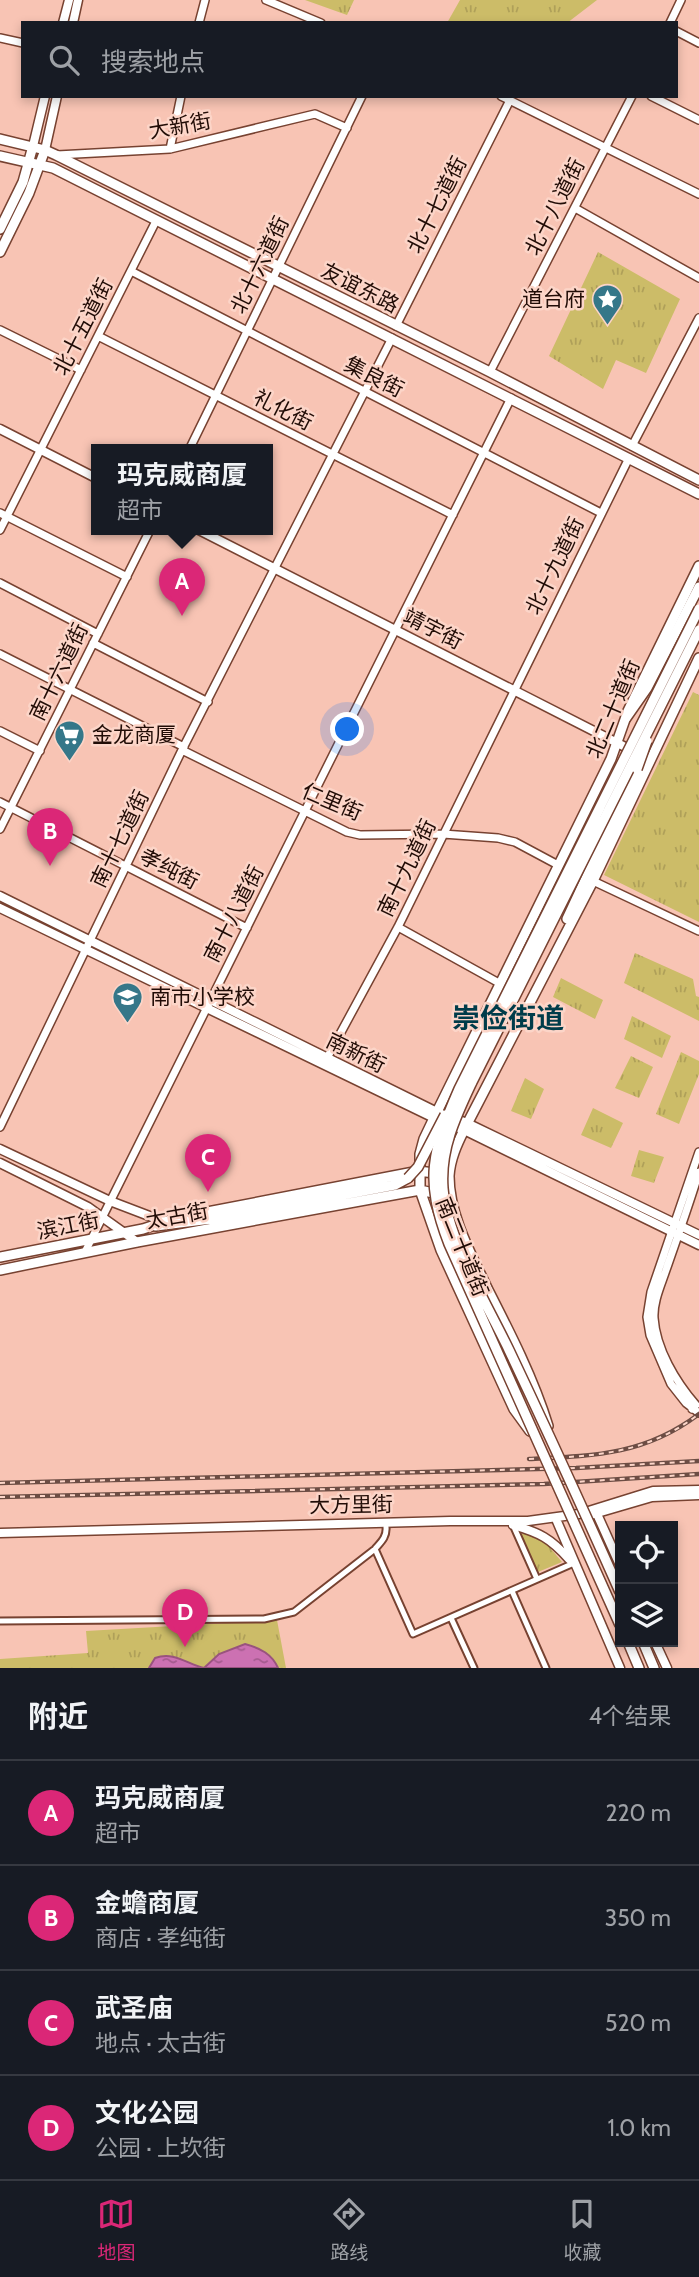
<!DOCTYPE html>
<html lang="zh">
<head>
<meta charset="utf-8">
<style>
	body { margin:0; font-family:Cabin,"Noto Sans SC",sans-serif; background:#20242c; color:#f1f3f6 }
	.controls { position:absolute; right:21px; bottom:21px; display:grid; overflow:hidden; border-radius:0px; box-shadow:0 4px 10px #0003 }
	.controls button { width:63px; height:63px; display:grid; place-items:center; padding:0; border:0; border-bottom:2px solid #363941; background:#171b24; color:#f1f3f6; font:35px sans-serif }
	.you { position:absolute; left:348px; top:730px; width:24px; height:24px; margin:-18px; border:5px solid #fff; border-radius:50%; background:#1a73e8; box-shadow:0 0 0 10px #1a73e833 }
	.badge { display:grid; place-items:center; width:46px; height:46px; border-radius:50%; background:#db2777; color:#fff; font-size:23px; font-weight:700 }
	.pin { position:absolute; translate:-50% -58px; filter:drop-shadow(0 2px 4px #0008) }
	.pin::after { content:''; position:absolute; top:37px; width:24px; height:21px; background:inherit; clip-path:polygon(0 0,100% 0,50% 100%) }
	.popup { position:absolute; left:91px; top:444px; width:182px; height:91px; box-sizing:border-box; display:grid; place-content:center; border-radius:0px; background:#171b24; filter:drop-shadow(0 2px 5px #0005); font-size:23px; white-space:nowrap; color:#9ea1a6 }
	.popup b { font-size:26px; color:#f1f3f6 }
	.popup::after { content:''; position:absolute; left:50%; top:100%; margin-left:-14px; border:14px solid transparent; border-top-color:#171b24 }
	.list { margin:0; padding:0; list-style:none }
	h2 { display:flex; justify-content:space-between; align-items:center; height:91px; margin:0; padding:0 28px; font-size:30px }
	h2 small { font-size:23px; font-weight:400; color:#9ea1a6 }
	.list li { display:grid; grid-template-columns:46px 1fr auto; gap:21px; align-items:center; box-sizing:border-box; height:105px; padding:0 28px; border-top:2px solid #363941 }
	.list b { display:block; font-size:26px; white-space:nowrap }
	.list p { margin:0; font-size:23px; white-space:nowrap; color:#9ea1a6 }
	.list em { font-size:23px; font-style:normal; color:#9ea1a6 }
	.icon { flex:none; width:38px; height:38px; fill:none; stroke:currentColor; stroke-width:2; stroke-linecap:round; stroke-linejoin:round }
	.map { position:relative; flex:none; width:699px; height:1668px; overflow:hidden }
	.search { position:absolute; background:#171b24; box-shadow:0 4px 10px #0003; left:21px; right:21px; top:21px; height:77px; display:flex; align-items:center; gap:18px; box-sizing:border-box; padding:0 24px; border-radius:0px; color:#9ea1a6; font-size:26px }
	.sheet { height:511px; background:#171b24 }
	nav { display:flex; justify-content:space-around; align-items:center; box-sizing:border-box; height:98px; border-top:2px solid #363941; background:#171b24; font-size:19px; color:#9ea1a6 }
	nav a { display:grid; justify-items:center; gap:4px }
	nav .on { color:#db2777 }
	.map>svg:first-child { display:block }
	.park { fill:url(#park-tufts) }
	.water { fill:url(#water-ripples); stroke:#99537e; stroke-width:2 }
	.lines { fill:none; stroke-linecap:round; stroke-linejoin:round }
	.minor-casing { stroke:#774231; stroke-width:9 }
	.tertiary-casing { stroke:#774231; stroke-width:10 }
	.secondary-casing { stroke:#774231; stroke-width:11 }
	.primary-casing { stroke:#774231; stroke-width:12 }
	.trunk-casing { stroke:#774231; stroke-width:12 }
	.minor { stroke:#fff; stroke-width:5 }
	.tertiary { stroke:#fff; stroke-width:7 }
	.secondary { stroke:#fff; stroke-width:8 }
	.primary { stroke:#fff; stroke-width:9 }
	.trunk { stroke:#fff; stroke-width:9 }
	.rail-casing { stroke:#6d4d44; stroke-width:4.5 }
	.rail { stroke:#fcd5c8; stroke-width:2; stroke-dasharray:5; stroke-linecap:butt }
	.primary-bridge-casing { stroke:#774231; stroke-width:12; stroke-linecap:butt }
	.trunk-bridge-casing { stroke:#774231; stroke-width:12; stroke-linecap:butt }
	.primary-bridge { stroke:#fff; stroke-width:9 }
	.trunk-bridge { stroke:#fff; stroke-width:9 }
	.labels { text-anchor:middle; stroke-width:5; stroke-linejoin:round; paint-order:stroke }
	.street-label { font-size:21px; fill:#210c06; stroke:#fcd5c8 }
	.poi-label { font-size:21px; fill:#210c06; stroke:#fcd5c8; text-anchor:start }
	.district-label { font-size:28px; font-weight:bold; fill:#003c4a; stroke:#fcd5c8 }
</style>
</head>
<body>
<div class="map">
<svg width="699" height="1668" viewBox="0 0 699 1668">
	<defs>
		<pattern id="park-tufts" width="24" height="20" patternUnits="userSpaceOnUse" patternTransform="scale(1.75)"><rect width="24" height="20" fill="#ccbc68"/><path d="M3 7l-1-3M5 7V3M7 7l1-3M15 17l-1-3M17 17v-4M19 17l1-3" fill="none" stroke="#afa059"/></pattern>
		<pattern id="water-ripples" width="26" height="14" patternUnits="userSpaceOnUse" patternTransform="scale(1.75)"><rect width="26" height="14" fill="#cc71b2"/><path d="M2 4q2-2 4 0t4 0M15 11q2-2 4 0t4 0" fill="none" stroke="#a55b8f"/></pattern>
	</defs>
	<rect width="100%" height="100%" fill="#f8c4b4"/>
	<path class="park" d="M305,0H354L347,15Z
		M460,0H597L567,23H447Z
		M598,252L680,299L646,373L616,360L603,389L549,356Z
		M693,692L699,695V922L604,875Z
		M635,953L693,979L696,996L699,997V1021L624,983Z
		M561,978L603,1000L595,1019L553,997Z
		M632,1016L671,1036L662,1058L624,1039Z
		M681,1052L699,1061V1074L679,1124L656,1114Z
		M631,1056L653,1067L639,1098L615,1088Z
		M525,1078L544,1089L531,1119L511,1111Z
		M593,1108L623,1123L611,1148L581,1135Z
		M639,1150L664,1157L654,1183L631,1176Z
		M528,1533L546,1543L562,1562L538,1572L521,1534Z
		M277,1620L286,1668H0V1659L88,1653L86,1631Z"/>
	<path class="water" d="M245,1644C260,1648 272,1654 278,1668H149L155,1658C174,1651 187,1664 204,1668L219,1654Z"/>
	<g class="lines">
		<defs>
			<path id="minor" d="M513,1525L537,1579
				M375,1549L413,1634L574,1563
				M512,1591L546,1668
				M451,1618L474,1668
				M0,1621L264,1619L294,1612L375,1549C381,1542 387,1537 386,1527"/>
			<path id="tertiary" d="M266,0L321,23
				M199,23L205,0
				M670,23L681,0
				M676,31L699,43
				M0,38L23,43
				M501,96L699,194
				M651,96L699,120
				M170,149L181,96
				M57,155L170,149L315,114L347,128
				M575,208L699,278
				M131,271L601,513
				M396,326L510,100
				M0,330L81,370
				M98,336L453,515
				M490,372L632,96
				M632,446L699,318
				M189,450L362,96
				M0,513L127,577
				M0,530L156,221
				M0,583L98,634
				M93,643L208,702
				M0,654L184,747
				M0,731L40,751
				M182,750L347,832L360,835L443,834L498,838L515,842L558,865
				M0,802L247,928
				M0,829L150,530
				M593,881L699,931
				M398,927L499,983
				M327,1058L398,927L629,458
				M0,1127L182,750L392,338
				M699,1152L651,1292L647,1317L650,1335L671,1384L686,1403L699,1413
				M156,1227L211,1220
				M85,1252L511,398
				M692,1409L696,1405C676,1382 656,1349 654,1318C653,1302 661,1285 666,1270C677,1238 689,1205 699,1172"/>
			<path id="secondary" d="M63,23L69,0
				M73,23L78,0
				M33,146L45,96
				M45,150L57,96
				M0,429L96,478
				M199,530L633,751
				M0,896L437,1112L467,1123L699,1235
				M0,908L434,1118L464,1130L699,1245
				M0,1149L110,1201L165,1222
				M0,1163L88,1207L137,1242
				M597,1514L620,1565
				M587,1516L652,1497L699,1495
				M556,1519L620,1668
				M513,1525C540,1533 550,1538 569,1559
				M0,1533L450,1521H528L579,1514L653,1491L699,1490
				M655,1642L667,1668"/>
			<path id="primary" d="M0,229L23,182L33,146
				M0,252L29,193L45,150
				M567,919L637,769
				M211,1220L395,1185L408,1178
				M0,1257L143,1229L176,1218L419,1171L441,1174
				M0,1270L137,1242L420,1190L442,1195
				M548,1426C533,1378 510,1333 487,1288C471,1254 449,1215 449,1176C450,1159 457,1144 464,1130L593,881L699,658
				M530,1431L514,1409L502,1383L441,1250L420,1190V1154L424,1139L434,1118L611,759L628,711L699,566"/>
			<path id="trunk" d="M0,139L45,150L56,155L490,372L699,480
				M0,156L53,168L699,494
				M626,718L647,688L699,587
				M628,1642L639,1668
				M643,1642L654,1668"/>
		</defs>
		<use href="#minor" class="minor-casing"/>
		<use href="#tertiary" class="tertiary-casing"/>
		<use href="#secondary" class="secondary-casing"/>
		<use href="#primary" class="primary-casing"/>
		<use href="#trunk" class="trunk-casing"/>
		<use href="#minor" class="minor"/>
		<use href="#tertiary" class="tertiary"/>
		<use href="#secondary" class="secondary"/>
		<use href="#primary" class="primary"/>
		<use href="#trunk" class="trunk"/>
		<defs>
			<path id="rail" d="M529,1459C594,1456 645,1455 699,1414
				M0,1483L576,1468L699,1461
				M0,1497L544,1484L699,1474"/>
		</defs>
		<use href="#rail" class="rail-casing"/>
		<use href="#rail" class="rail"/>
		<defs>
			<path id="primary-bridge" d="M637,769L647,741
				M408,1178L418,1167L445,1115"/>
			<path id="trunk-bridge" d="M620,1592C584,1511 547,1430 509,1350C487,1304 447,1239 443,1188C440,1149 456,1116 472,1082L699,630
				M620,1625L449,1244C424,1179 432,1151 459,1089L699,609"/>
		</defs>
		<use href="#primary-bridge" class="primary-bridge-casing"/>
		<use href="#trunk-bridge" class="trunk-bridge-casing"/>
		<use href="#primary-bridge" class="primary-bridge"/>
		<use href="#trunk-bridge" class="trunk-bridge"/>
	</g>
	<defs>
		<symbol id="sight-pin" viewBox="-11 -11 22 30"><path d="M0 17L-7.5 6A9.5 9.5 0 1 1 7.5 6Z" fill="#357789" stroke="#fcd5c8"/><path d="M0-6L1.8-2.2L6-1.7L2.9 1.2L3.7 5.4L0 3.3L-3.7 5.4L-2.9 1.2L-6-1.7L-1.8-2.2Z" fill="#fff"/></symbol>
		<symbol id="supermarket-pin" viewBox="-11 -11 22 30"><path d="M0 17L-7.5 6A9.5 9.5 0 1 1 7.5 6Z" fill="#357789" stroke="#fcd5c8"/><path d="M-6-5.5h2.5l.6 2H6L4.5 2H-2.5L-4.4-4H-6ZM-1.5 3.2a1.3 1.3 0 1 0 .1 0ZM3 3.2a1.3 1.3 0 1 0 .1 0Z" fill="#fff"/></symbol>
		<symbol id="school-pin" viewBox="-11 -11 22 30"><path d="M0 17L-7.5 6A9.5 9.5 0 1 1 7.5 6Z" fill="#357789" stroke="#fcd5c8"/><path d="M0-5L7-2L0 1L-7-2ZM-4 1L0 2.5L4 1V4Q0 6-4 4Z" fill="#fff"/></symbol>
	</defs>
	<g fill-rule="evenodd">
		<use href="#sight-pin" x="590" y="282" width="35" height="47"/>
		<use href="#supermarket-pin" x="52" y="718" width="35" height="47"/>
		<use href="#school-pin" x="110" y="980" width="35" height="47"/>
	</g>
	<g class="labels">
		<g class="street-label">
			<text transform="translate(180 126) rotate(-10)" y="7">大新街</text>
			<text transform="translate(437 205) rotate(-63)" y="7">北十七道街</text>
			<text transform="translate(555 207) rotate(-63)" y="7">北十八道街</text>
			<text transform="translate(260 265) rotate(-64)" y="7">北十六道街</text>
			<text transform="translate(360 288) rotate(27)" y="7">友谊东路</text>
			<text transform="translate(83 327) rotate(-63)" y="7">北十五道街</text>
			<text transform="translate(374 377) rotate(27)" y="7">集良街</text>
			<text transform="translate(283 410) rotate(27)" y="7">礼化街</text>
			<text transform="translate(555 566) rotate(-64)" y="7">北十九道街</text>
			<text transform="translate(433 629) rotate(27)" y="7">靖宇街</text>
			<text transform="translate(59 672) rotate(-64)" y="7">南十六道街</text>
			<text transform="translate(613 709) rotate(-67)" y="7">北二十道街</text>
			<text transform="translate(332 802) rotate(23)" y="7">仁里街</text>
			<text transform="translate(120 839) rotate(-64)" y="7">南十七道街</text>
			<text transform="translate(407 868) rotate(-64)" y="7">南十九道街</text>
			<text transform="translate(169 869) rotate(27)" y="7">孝纯街</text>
			<text transform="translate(234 914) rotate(-63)" y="7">南十八道街</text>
			<text transform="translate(356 1053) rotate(26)" y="7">南新街</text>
			<text transform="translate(177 1216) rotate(-10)" y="7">太古街</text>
			<text transform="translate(68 1226) rotate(-11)" y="7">滨江街</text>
			<text transform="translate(462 1247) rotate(68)" y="7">南二十道街</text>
			<text transform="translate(351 1505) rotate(-1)" y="7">大方里街</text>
		</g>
		<g class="poi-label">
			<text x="585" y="306" text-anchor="end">道台府</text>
			<text x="92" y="742">金龙商厦</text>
			<text x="150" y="1004">南市小学校</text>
		</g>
		<g class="district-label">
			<text x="508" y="1028">崇俭街道</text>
		</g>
	</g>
</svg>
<div class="controls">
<button><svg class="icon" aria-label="locate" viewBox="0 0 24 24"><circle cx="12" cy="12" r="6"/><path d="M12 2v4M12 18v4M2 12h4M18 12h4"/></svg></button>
<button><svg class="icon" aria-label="layers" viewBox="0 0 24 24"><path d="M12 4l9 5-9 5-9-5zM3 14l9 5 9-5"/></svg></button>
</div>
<div class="you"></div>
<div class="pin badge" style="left:182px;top:616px">A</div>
<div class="popup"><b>玛克威商厦</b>超市</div>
<div class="pin badge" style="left:50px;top:866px">B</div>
<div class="pin badge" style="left:208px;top:1192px">C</div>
<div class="pin badge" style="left:185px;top:1647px">D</div>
<div class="search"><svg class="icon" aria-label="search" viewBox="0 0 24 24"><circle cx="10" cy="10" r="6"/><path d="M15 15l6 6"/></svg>搜索地点</div>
</div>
<section class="sheet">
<h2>附近<small>4个结果</small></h2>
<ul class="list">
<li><span class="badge">A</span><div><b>玛克威商厦</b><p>超市</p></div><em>220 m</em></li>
<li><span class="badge">B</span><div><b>金蟾商厦</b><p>商店 · 孝纯街</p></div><em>350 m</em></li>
<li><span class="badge">C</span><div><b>武圣庙</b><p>地点 · 太古街</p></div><em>520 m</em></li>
<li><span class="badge">D</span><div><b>文化公园</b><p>公园 · 上坎街</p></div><em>1.0 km</em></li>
</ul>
</section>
<nav>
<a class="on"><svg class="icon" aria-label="map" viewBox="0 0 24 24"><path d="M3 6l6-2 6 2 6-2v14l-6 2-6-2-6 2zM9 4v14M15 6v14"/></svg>地图</a>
<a><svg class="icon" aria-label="directions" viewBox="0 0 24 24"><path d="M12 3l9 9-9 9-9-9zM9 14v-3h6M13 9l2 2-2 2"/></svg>路线</a>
<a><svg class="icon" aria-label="saved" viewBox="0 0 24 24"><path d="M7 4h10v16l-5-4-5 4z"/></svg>收藏</a>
</nav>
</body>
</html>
